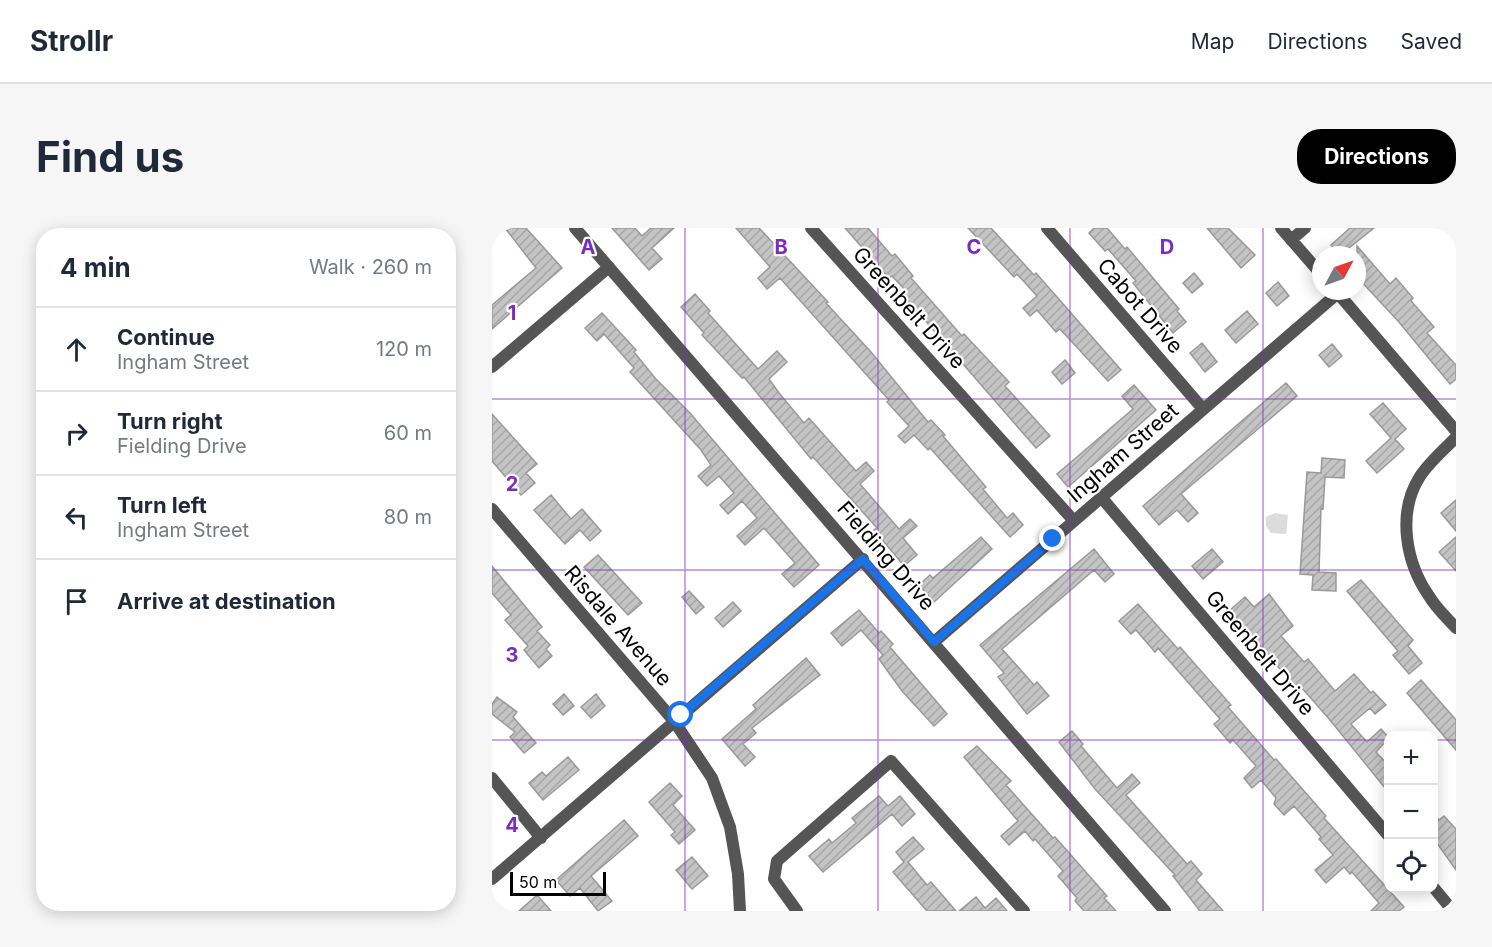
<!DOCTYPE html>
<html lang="en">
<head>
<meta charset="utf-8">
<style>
	body { margin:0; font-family:Inter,sans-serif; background:#f6f6f7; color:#1f2937 }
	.controls { position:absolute; right:18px; bottom:18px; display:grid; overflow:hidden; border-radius:12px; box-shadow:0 3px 15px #0003 }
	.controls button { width:54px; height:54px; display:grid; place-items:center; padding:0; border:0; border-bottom:2px solid #e0e1e3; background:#fff; color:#1f2937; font:30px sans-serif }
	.compass { position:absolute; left:820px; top:18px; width:54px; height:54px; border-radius:50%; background:#fff; box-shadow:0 3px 15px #0003; rotate:49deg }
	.scale { position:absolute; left:18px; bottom:15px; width:96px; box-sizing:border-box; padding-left:6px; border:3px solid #000; border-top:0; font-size:16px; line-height:21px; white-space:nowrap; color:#000; -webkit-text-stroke:4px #fff; paint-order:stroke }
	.stop { position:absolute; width:18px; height:18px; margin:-14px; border:4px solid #1a73e8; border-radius:50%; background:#fff }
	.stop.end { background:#1a73e8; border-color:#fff; box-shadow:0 2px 6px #0008 }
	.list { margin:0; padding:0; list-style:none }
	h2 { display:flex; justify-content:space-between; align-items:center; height:78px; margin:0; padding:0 24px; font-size:26px }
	h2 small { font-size:20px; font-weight:400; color:#747a83 }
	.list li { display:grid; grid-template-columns:39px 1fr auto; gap:18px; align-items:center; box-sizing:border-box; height:84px; padding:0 24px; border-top:2px solid #e0e1e3 }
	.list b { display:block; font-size:22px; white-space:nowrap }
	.list p { margin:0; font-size:20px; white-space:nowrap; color:#747a83 }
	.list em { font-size:20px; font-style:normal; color:#747a83 }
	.icon { flex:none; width:33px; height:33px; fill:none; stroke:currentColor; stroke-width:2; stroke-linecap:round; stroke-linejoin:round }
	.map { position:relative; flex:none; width:964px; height:683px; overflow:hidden; border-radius:24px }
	header { display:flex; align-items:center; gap:36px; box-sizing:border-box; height:84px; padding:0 30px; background:#fff; border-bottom:2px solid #e0e1e3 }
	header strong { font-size:28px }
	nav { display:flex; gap:33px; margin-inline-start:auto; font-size:21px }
	.intro { display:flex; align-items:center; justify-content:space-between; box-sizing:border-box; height:144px; padding:0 36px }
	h1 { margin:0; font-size:42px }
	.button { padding:15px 27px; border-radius:24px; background:#000; color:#fff; font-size:21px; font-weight:700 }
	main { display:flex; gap:36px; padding:0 36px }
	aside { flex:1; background:#fff; border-radius:24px; box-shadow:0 3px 15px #0003 }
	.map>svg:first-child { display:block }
	.green { fill:#dcdcdc }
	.building { fill:url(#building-hatch); stroke:#999; stroke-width:1.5 }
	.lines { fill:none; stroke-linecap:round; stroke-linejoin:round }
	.minor { stroke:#555; stroke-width:12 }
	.route { stroke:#1a73e8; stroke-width:8 }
	.grid { fill:none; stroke:#7b2cbf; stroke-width:1.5; stroke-opacity:0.55 }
	.labels { text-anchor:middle; stroke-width:4.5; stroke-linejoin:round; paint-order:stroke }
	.street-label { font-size:21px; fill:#000; stroke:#fff }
	.grid-label { font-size:20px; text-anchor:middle; font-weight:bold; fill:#7b2cbf; stroke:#fff; stroke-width:4.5; stroke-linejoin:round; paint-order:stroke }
</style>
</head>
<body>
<header>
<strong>Strollr</strong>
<nav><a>Map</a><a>Directions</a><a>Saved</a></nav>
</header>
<div class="intro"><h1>Find us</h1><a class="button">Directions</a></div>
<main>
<aside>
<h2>4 min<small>Walk · 260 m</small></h2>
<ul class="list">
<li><svg class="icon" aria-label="ahead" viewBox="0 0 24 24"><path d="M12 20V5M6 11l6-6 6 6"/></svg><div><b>Continue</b><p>Ingham Street</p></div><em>120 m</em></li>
<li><svg class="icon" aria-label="right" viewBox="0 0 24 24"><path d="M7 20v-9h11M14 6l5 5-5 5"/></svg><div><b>Turn right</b><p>Fielding Drive</p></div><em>60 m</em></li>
<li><svg class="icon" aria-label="left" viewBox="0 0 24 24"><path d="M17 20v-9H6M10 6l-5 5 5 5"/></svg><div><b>Turn left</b><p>Ingham Street</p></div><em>80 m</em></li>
<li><svg class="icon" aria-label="arrive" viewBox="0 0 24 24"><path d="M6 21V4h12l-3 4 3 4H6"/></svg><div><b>Arrive at destination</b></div></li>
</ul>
</aside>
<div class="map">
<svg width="964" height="683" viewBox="0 0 964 683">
	<defs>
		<pattern id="building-hatch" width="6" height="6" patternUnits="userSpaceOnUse" patternTransform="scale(1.5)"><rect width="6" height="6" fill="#c4c4c4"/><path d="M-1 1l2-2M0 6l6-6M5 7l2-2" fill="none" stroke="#a7a7a7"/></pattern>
	</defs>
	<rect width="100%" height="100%" fill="#fff"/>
	<path class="green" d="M783,285L796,287L794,306L779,305L774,298V289Z"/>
	<path class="building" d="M13,0H34L70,40L0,101V77L44,40Z
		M120,0H143L150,8L159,0H182L160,20L170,31L157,42Z
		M244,0H267L336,74L334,75L379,124L436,194L439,192L453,207L451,208L494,259L491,261L515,290L521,285L531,297L518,309L438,220L436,222L422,207L413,215L406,208L417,198L395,174L397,172L288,50L275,61L266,50L278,39Z
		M353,0H376L400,28L403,26L421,48L419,50L470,108L472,106L517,154L513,158L558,208L544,220L411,67L415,64L400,48L397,50Z
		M476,0H499L542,47L544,45L629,142L616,153L568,101L564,104L545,82L538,88L531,80L545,68L525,46L522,49Z
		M602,0H615L633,21L635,19L687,81L685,83L694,94L681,105L641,55L644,53L616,21L613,23L597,5Z
		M715,0H736L763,27L749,40Z
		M858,0H882L848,27L839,17Z
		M865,18L898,56L904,50L921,70L919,73L942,99L935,105L964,137V151L958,156L906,93L865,49Z
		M702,45L711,56L700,65L691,55Z
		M786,54L797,68L785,78L774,65Z
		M203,66L218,83L216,85L266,141L285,123L295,134L277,151L287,165L312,195L317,190L364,243L374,234L382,243L368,256L407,301L418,291L425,298L411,310L425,327L412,338L382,302L385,300L377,291L321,229L319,231L252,149L250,150L210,107L212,105L189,79Z
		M755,83L766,96L744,115L733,102Z
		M110,85L144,122L142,124L163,150L198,185L327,337L302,359L290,346L303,335L272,300L253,317L245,308L265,290L250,273L236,286L228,277L242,265L227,248L215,258L206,248L219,237L209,222L138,144L142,140L112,106L105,113L93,100Z
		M710,115L725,134L713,144L698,125Z
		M840,116L850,128L837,139L827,127Z
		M573,132L583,145L570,156L560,144Z
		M794,155L805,168L689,266L706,285L696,294L685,282L667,297L651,278Z
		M642,157L664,182L576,259L565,246L641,181L630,168Z
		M891,175L914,201L903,211L912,221L885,245L874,233L899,210L878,186Z
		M0,186L45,236L34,245L43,255L29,267L0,233Z
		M830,230L853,232L852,250L833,249L831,281L829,280L827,344L844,345V363L820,362L821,347L808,346L815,244L829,245Z
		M59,267L79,291L90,281L109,303L98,313L88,302L73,316L42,282Z
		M964,272V303L949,285Z
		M489,309L500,321L442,374L427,357L438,347L441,350Z
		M964,309V343L947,324Z
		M602,321L622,346L613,354L602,342L510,421L542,457L545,454L557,468L535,486L506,449L512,445L488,417Z
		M720,321L731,334L711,351L700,338Z
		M106,327L150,375L136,387L92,339Z
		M0,338L50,399L45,403L58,417L54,421L60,428L47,440L32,422L36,418L13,392L19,387L0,365Z
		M869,352L921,412L916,418L930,435L917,446L901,427L906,423L855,363Z
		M197,363L212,379L204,386L190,369Z
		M777,366L801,398L789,408L812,434L816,431L843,463L862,446L879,465L881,463L894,477L883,486L878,480L859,496L875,514L889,501L897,510L884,524L897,538V565L838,492L809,459L807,461L788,441L738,382L753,369L762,379Z
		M241,374L249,383L231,399L223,390Z
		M646,376L686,421L688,419L739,477L736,479L763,510L782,532L784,531L834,588L832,590L912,679L907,683H879L887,675L860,644L858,646L852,639L834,655L823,642L841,627L827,611L829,609L802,578L792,587L782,576L784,570L769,552L760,560L752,550L764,538L741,512L738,515L722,496L728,491L666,420L663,424L644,402L639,406L627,393Z
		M367,382L387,405L389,403L401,416L398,419L455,486L442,498L410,463L387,431L391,427L369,402L350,418L339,405Z
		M314,430L328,447L260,500L264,505L251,516L263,529L253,538L230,511L264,481L261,477Z
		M929,452L964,492V522L915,465Z
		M72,466L82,478L71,487L61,476Z
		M104,466L113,478L99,490L89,479Z
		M5,469L25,484L21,489L44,515L32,525L18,509L23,504L0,486V476Z
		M580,503L591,516L589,518L625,560L640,546L648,555L634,567L695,636L699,633L710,646L704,652L731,683H708L681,648L683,647L603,561L567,514Z
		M485,518L519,553L514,557L561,610L563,609L615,668L612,670L624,683H592L583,673L585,670L566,648L571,643L543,611L541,613L533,603L517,617L509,608L526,593L472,529Z
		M76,529L87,542L51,572L37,555L50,544L54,548Z
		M178,555L190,568L181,577L203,602L187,616L179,607L183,604L157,574Z
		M387,568L396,578L408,568L423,586L410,598L400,586L331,644L317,628L337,611L340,615L364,595L360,590Z
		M942,586L947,592L952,588L964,601V642L942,611Z
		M132,592L146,608L99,648L120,673L106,683L88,660L78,668L64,652Z
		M421,609L432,621L416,634L435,657L439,654L464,683H435L401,644L412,634L404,624Z
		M200,629L216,648L200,661L184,642Z
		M45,667L59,683H27Z
		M484,669L493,680L504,670L515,683H467Z"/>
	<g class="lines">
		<path class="minor" d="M83,0L673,683
			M319,0L582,293
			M555,0L711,181
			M789,0L829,46
			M799,12L813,0
			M844,63L964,203
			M0,139L117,39
			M964,209C952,222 936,235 927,250C905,286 914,335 937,368C944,380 955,390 964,400
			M609,269L896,607
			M0,281L182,493L220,550L238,599L246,646L248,683
			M442,414L846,65
			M0,550L49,610
			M0,651L371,331
			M942,660L961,683
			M305,683L282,651L285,633L399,533L532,683"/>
	</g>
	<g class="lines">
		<path class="route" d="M189,487L371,331L442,414L561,311"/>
	</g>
	<path class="grid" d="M193,0V683M386,0V683M578,0V683M771,0V683M0,171H964M0,342H964M0,512H896M942,512H964"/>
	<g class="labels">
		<g class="street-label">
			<text transform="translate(648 78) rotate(49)" y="7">Cabot Drive</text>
			<text transform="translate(417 80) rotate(48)" y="7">Greenbelt Drive</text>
			<text transform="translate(631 225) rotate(-41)" y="7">Ingham Street</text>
			<text transform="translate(394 328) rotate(49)" y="7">Fielding Drive</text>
			<text transform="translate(126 398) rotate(49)" y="7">Risdale Avenue</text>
			<text transform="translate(768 425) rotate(50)" y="7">Greenbelt Drive</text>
		</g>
	</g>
	<g class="grid-label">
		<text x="96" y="26">A</text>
		<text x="289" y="26">B</text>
		<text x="482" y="26">C</text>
		<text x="675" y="26">D</text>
		<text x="20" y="92">1</text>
		<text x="20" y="263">2</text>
		<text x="20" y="434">3</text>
		<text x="20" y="604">4</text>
	</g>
</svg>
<div class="controls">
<button>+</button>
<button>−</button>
<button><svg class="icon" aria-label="locate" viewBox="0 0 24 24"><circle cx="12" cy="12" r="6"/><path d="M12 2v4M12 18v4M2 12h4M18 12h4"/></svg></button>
</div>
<svg class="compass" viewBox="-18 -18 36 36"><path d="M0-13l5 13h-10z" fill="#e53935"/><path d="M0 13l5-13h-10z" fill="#747a83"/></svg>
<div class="scale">50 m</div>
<div class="stop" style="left:189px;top:487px"></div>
<div class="stop end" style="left:561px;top:311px"></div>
</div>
</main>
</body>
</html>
